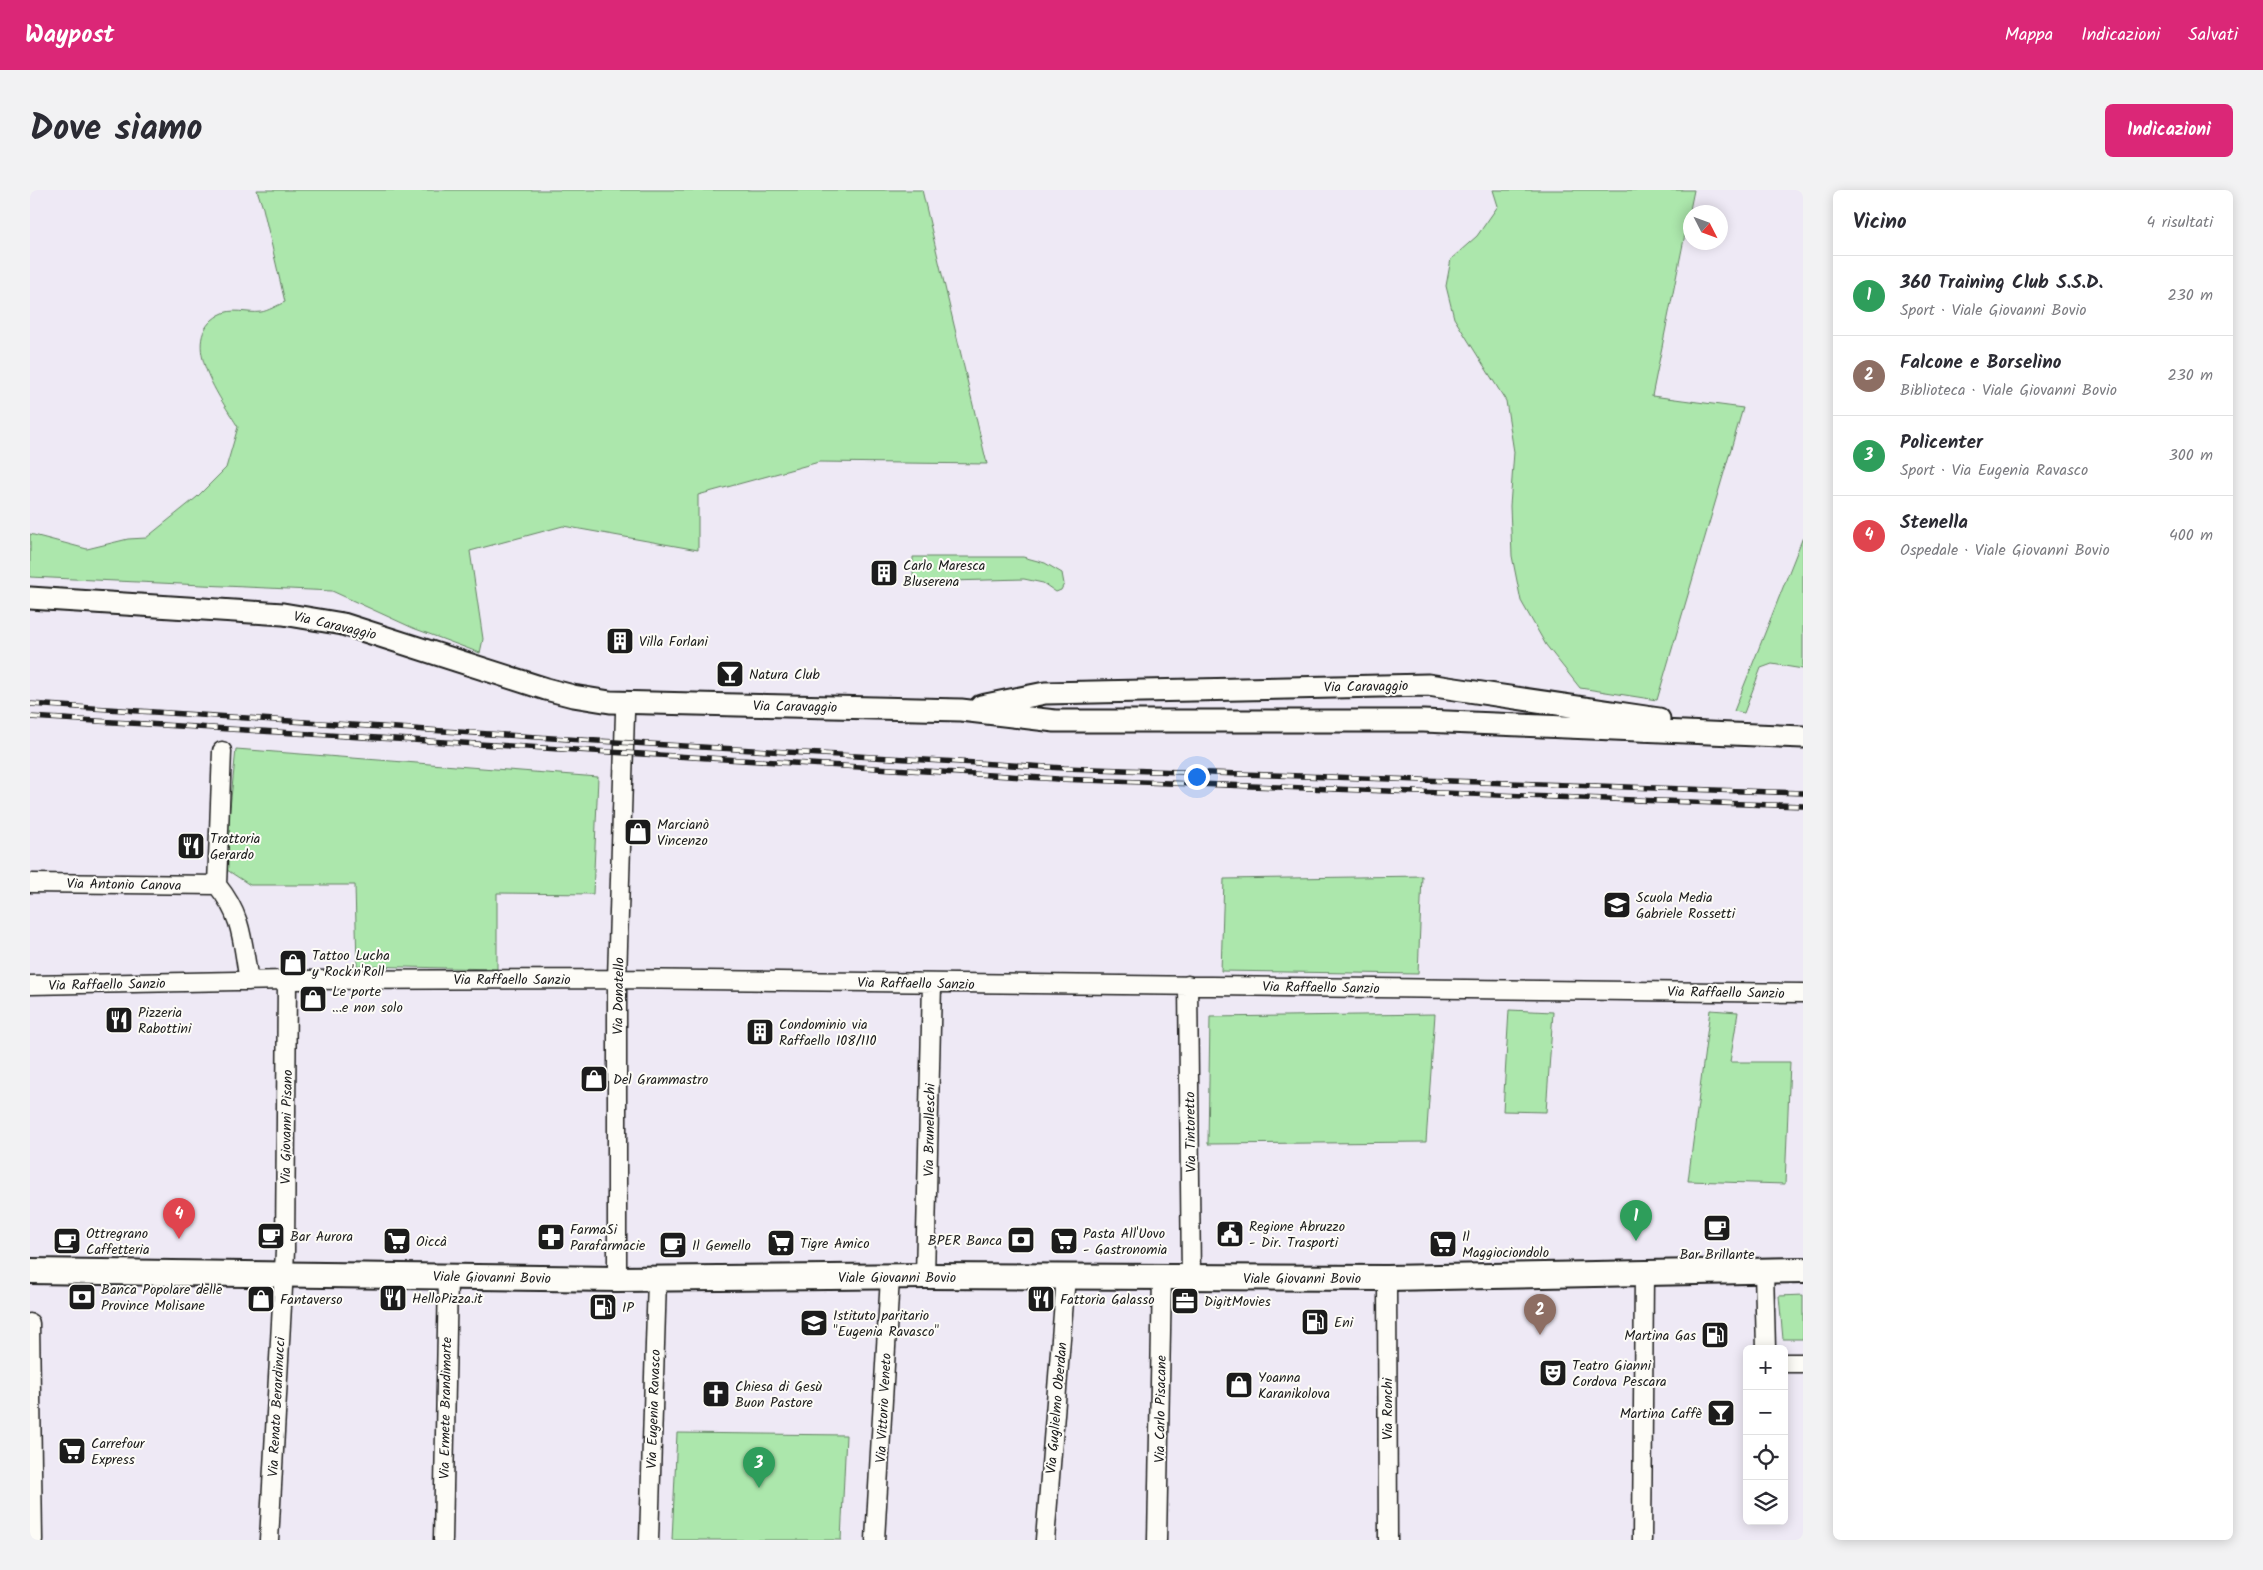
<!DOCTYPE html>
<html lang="it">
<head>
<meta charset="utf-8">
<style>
	body { margin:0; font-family:Kalam,sans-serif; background:#f2f2f3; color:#2b2b33 }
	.controls { position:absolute; right:15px; bottom:15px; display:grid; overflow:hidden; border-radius:8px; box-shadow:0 2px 12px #0003 }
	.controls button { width:45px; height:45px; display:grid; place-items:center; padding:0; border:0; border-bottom:1px solid #e1e1e2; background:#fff; color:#2b2b33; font:25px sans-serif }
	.compass { position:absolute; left:1653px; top:15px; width:45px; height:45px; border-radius:50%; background:#fff; box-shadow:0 2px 12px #0003; rotate:132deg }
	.you { position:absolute; left:1166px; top:586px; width:18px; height:18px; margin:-12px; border:4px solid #fff; border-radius:50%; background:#1a73e8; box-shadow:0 0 0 8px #1a73e833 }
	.badge { display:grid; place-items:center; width:32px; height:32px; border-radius:50%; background:#db2777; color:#fff; font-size:16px; font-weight:700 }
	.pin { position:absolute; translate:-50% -41px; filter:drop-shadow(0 1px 2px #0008) }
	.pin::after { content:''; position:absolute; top:26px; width:18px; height:15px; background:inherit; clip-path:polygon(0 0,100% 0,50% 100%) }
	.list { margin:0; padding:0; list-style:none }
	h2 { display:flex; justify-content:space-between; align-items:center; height:65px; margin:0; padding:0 20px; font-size:21px }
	h2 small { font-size:16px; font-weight:400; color:#7c7c81 }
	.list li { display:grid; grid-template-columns:32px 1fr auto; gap:15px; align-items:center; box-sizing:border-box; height:80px; padding:0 20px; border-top:1px solid #e1e1e2 }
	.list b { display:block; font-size:19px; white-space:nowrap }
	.list p { margin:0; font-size:16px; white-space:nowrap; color:#7c7c81 }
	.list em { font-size:16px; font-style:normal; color:#7c7c81 }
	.icon { flex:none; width:28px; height:28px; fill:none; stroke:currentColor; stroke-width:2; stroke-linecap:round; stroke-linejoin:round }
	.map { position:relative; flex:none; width:1773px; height:1350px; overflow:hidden; border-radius:8px }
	header { display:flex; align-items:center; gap:30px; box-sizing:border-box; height:70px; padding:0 25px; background:#db2777; color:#fff }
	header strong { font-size:24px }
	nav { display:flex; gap:28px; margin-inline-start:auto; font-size:18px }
	.intro { display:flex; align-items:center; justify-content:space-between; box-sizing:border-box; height:120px; padding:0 30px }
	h1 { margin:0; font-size:35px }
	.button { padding:12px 22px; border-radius:8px; background:#db2777; color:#fff; font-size:18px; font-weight:700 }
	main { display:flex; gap:30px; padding:0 30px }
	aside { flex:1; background:#fff; border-radius:8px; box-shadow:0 2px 12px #0003 }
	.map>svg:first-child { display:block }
	.green { fill:#ace7ac; stroke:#648264 }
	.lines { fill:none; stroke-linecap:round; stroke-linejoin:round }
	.minor-casing { stroke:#1c1c1c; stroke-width:21 }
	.tertiary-casing { stroke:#1c1c1c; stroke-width:25 }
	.secondary-casing { stroke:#1c1c1c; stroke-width:28 }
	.minor { stroke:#fdfcf7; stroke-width:18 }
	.tertiary { stroke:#fdfcf7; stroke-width:21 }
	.secondary { stroke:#fdfcf7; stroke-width:24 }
	.rail-casing { stroke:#1c1c1c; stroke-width:5.5 }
	.rail { stroke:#fdfcf7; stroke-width:4; stroke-dasharray:11; stroke-linecap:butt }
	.labels { text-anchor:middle; stroke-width:4; stroke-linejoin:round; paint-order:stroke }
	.poi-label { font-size:14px; fill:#1c1c1c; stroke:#fdfcf7; text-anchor:start }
	.street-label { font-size:14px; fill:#1c1c1c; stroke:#fdfcf7 }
</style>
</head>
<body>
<header>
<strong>Waypost</strong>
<nav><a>Mappa</a><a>Indicazioni</a><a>Salvati</a></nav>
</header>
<div class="intro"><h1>Dove siamo</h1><a class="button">Indicazioni</a></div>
<main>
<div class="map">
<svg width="1773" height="1350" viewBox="0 0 1773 1350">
	<rect width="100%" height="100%" fill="#eee9f5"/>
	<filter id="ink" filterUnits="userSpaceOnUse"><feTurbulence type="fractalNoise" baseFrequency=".02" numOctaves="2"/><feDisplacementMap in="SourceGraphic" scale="10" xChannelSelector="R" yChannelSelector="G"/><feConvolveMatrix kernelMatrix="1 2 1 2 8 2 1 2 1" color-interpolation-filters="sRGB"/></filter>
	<g filter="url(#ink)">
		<path class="green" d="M227,0H892L957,274L789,272L668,305V360L533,336L440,361L453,449L450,463L383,438L302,401L0,387V344L57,359L98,349L116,348L167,307L196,278L208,237C192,210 146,150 189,125C202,117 217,124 231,122C238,121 248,115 255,112L233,18Z
			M1463,0H1664L1622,206L1713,218L1627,510L1550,498L1516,455L1491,411L1482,366L1480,316L1484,262L1476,211L1424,128L1416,96L1421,69L1447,46L1468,16Z
			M1773,347V479L1742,474L1731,478L1714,523L1704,521Z
			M883,367H993L1015,373L1032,383L1034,394L1031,400L1026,402L1013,393L994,389L883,392Z
			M206,559L568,587L563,704L467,703V779L327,776L325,695H220L194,678Z
			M1392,686L1388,784L1191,781L1194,689Z
			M1479,820L1523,822L1516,922L1473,921Z
			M1680,820L1708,822L1700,872H1760L1755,994L1658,991Z
			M1405,824L1396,952L1178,954L1180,827Z
			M1773,1105V1149H1753L1749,1106Z
			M647,1243L816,1245L811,1350H642Z"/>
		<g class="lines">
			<defs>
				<path id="minor" d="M192,561L187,695C213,727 212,751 219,791
					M0,693L187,695
					M0,795L257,790L587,789L1773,803
					M1158,795L1161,1088
					M1734,1081L1736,1159
					M895,1086L902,794
					M1357,1088L1358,1350
					M587,1089V789L595,523L596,516L600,512
					M0,1133L3,1350
					M1754,1173H1773
					M239,1350L255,1061L257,790
					M413,1350L418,1086
					M619,1350L627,1089
					M845,1350L860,1087
					M1015,1350L1036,1086
					M1127,1350L1132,1088
					M1612,1350L1614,1083"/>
				<path id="tertiary" d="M0,408L253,424L313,434L516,499L543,506L580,512L931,520L1025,531H1393L1773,547
					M951,516L1015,503L1398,495L1629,529"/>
				<path id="secondary" d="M0,1081L587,1089L895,1086L1357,1088L1773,1080"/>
			</defs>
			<use href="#minor" class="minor-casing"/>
			<use href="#tertiary" class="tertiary-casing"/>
			<use href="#secondary" class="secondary-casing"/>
			<use href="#minor" class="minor"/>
			<use href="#tertiary" class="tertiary"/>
			<use href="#secondary" class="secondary"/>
			<defs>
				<path id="rail" d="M0,514L568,551L1034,578L1773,603
					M0,527L1028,589L1773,616"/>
			</defs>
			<use href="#rail" class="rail-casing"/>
			<use href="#rail" class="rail"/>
		</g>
	</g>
	<defs>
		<symbol id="building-square" viewBox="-11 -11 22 22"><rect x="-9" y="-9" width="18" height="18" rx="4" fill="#1c1c1c" stroke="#fdfcf7"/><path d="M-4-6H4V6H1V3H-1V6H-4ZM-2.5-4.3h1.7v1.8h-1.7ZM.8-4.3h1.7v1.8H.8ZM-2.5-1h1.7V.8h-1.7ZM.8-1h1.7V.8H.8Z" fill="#fff"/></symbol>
		<symbol id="bar-square" viewBox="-11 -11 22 22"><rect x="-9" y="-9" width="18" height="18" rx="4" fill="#1c1c1c" stroke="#fdfcf7"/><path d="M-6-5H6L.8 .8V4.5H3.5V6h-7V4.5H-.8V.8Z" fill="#fff"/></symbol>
		<symbol id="shop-square" viewBox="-11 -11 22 22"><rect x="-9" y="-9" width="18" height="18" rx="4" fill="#1c1c1c" stroke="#fdfcf7"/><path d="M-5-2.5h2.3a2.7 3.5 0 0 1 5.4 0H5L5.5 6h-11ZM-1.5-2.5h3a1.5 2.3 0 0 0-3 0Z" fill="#fff"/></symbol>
		<symbol id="restaurant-square" viewBox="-11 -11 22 22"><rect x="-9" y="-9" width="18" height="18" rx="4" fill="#1c1c1c" stroke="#fdfcf7"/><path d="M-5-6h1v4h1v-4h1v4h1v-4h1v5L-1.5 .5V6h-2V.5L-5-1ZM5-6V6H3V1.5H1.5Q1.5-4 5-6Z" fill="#fff"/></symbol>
		<symbol id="school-square" viewBox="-11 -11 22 22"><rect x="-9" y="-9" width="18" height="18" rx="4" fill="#1c1c1c" stroke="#fdfcf7"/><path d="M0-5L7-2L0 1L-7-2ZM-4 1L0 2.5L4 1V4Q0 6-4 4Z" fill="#fff"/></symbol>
		<symbol id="cafe-square" viewBox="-11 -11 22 22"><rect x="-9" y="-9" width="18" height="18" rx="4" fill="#1c1c1c" stroke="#fdfcf7"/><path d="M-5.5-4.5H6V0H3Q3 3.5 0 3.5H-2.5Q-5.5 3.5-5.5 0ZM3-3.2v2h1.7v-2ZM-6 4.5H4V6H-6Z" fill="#fff"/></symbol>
		<symbol id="civic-square" viewBox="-11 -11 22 22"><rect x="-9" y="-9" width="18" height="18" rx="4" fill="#1c1c1c" stroke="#fdfcf7"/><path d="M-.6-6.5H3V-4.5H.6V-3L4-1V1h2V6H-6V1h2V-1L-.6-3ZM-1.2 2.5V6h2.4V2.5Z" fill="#fff"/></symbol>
		<symbol id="pharmacy-square" viewBox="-11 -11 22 22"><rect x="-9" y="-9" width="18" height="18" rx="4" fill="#1c1c1c" stroke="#fdfcf7"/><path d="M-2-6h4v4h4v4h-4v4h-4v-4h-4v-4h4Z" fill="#fff"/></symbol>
		<symbol id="bank-square" viewBox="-11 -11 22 22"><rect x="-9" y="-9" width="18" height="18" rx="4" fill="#1c1c1c" stroke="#fdfcf7"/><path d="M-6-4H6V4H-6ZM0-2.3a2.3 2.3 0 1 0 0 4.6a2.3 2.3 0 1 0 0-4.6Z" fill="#fff"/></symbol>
		<symbol id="supermarket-square" viewBox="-11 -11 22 22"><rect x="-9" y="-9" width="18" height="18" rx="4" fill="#1c1c1c" stroke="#fdfcf7"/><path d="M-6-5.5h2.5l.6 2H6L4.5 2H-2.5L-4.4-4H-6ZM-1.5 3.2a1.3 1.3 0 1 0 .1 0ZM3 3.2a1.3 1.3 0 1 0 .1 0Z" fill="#fff"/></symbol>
		<symbol id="office-square" viewBox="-11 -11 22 22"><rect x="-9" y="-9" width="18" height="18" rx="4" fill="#1c1c1c" stroke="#fdfcf7"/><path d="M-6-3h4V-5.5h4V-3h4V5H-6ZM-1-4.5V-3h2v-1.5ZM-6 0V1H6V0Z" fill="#fff"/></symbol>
		<symbol id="fuel-square" viewBox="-11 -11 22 22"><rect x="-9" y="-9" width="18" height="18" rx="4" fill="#1c1c1c" stroke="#fdfcf7"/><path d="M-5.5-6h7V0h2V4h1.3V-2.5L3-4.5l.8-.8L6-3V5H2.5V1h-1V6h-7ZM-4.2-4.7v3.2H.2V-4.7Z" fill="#fff"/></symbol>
		<symbol id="theatre-square" viewBox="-11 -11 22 22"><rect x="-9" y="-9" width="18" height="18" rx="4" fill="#1c1c1c" stroke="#fdfcf7"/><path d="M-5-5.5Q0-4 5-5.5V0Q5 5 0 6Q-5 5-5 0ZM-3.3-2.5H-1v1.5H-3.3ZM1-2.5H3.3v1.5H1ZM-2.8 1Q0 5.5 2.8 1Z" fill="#fff"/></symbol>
		<symbol id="church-square" viewBox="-11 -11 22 22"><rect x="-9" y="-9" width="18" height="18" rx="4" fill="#1c1c1c" stroke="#fdfcf7"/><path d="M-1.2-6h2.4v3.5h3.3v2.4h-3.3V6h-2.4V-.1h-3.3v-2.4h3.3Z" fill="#fff"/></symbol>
	</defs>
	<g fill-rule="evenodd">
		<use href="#building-square" x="838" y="367" width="32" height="32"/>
		<use href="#building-square" x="574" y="435" width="32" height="32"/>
		<use href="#bar-square" x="684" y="468" width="32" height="32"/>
		<use href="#shop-square" x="592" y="626" width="32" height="32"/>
		<use href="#restaurant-square" x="145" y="640" width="32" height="32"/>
		<use href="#school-square" x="1571" y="699" width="32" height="32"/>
		<use href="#shop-square" x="247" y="757" width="32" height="32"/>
		<use href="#shop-square" x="267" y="793" width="32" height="32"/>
		<use href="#restaurant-square" x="73" y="814" width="32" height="32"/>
		<use href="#building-square" x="714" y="826" width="32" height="32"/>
		<use href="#shop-square" x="548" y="873" width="32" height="32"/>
		<use href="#cafe-square" x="1671" y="1022" width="32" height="32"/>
		<use href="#civic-square" x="1184" y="1028" width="32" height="32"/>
		<use href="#cafe-square" x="225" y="1030" width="32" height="32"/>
		<use href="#pharmacy-square" x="505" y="1031" width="32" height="32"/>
		<use href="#bank-square" x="975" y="1034" width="32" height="32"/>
		<use href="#cafe-square" x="21" y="1035" width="32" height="32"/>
		<use href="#supermarket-square" x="351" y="1035" width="32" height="32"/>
		<use href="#supermarket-square" x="1018" y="1035" width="32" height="32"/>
		<use href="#supermarket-square" x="735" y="1037" width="32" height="32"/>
		<use href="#supermarket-square" x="1397" y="1038" width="32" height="32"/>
		<use href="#cafe-square" x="627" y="1039" width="32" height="32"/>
		<use href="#bank-square" x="36" y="1091" width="32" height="32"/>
		<use href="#restaurant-square" x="347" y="1092" width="32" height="32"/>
		<use href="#shop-square" x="215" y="1093" width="32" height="32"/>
		<use href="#restaurant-square" x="995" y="1093" width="32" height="32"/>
		<use href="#office-square" x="1139" y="1095" width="32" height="32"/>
		<use href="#fuel-square" x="557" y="1101" width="32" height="32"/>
		<use href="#fuel-square" x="1269" y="1116" width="32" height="32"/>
		<use href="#school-square" x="768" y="1117" width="32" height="32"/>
		<use href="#fuel-square" x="1669" y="1129" width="32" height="32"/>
		<use href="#theatre-square" x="1507" y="1167" width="32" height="32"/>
		<use href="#shop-square" x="1193" y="1179" width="32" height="32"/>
		<use href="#church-square" x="670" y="1188" width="32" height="32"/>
		<use href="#bar-square" x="1675" y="1207" width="32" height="32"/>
		<use href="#supermarket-square" x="26" y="1245" width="32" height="32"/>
	</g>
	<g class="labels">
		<g class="poi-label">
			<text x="873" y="380">Carlo Maresca<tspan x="873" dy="16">Bluserena</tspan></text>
			<text x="609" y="456">Villa Forlani</text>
			<text x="719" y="489">Natura Club</text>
			<text x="627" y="639">Marcianò<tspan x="627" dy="16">Vincenzo</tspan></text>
			<text x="180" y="653">Trattoria<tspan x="180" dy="16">Gerardo</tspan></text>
			<text x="1606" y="712">Scuola Media<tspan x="1606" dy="16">Gabriele Rossetti</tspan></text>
			<text x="282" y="770">Tattoo Lucha<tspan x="282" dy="16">y Rock'n'Roll</tspan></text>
			<text x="302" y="806">Le porte<tspan x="302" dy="16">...e non solo</tspan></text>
			<text x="108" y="827">Pizzeria<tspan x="108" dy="16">Rabottini</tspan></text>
			<text x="749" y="839">Condominio via<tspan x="749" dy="16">Raffaello 108/110</tspan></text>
			<text x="583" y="894">Del Grammastro</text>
			<text x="1219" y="1041">Regione Abruzzo<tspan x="1219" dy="16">- Dir. Trasporti</tspan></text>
			<text x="540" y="1044">FarmaSi<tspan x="540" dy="16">Parafarmacie</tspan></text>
			<text x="56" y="1048">Ottregrano<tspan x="56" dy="16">Caffetteria</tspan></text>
			<text x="1053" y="1048">Pasta All'Uovo<tspan x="1053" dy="16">- Gastronomia</tspan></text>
			<text x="260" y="1051">Bar Aurora</text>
			<text x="1432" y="1051">Il<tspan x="1432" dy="16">Maggiociondolo</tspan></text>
			<text x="972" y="1055" text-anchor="end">BPER Banca</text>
			<text x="386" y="1056">Oiccà</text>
			<text x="770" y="1058">Tigre Amico</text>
			<text x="662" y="1060">Il Gemello</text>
			<text x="1687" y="1069" text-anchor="middle">Bar Brillante</text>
			<text x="71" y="1104">Banca Popolare delle<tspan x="71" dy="16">Province Molisane</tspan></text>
			<text x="382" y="1113">HelloPizza.it</text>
			<text x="250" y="1114">Fantaverso</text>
			<text x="1030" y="1114">Fattoria Galasso</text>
			<text x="1174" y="1116">DigitMovies</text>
			<text x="592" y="1122">IP</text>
			<text x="803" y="1130">Istituto paritario<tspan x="803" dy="16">"Eugenia Ravasco"</tspan></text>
			<text x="1304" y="1137">Eni</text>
			<text x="1666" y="1150" text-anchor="end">Martina Gas</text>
			<text x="1542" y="1180">Teatro Gianni<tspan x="1542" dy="16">Cordova Pescara</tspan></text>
			<text x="1228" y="1192">Yoanna<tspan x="1228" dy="16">Karanikolova</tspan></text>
			<text x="705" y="1201">Chiesa di Gesù<tspan x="705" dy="16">Buon Pastore</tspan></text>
			<text x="1672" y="1228" text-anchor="end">Martina Caffè</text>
			<text x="61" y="1258">Carrefour<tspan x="61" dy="16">Express</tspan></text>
		</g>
		<g class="street-label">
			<text transform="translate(305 435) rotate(13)" y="5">Via Caravaggio</text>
			<text transform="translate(1336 496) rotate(-1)" y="5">Via Caravaggio</text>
			<text transform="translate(765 516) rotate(1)" y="5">Via Caravaggio</text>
			<text transform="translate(94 694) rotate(1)" y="5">Via Antonio Canova</text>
			<text x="482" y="794">Via Raffaello Sanzio</text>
			<text transform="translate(886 793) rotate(1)" y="5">Via Raffaello Sanzio</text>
			<text transform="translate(77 794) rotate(-1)" y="5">Via Raffaello Sanzio</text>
			<text transform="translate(1291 797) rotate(1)" y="5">Via Raffaello Sanzio</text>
			<text transform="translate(1696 802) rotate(1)" y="5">Via Raffaello Sanzio</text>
			<text transform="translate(588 806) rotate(-89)" y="5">Via Donatello</text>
			<text transform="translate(256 937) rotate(-89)" y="5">Via Giovanni Pisano</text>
			<text transform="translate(899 940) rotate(-89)" y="5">Via Brunelleschi</text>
			<text transform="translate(1160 942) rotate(-91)" y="5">Via Tintoretto</text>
			<text transform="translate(462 1087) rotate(1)" y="5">Viale Giovanni Bovio</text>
			<text x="867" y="1092">Viale Giovanni Bovio</text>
			<text x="1272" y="1093">Viale Giovanni Bovio</text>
			<text transform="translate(246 1217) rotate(-87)" y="5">Via Renato Berardinucci</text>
			<text transform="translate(415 1218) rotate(-89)" y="5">Via Ermete Brandimarte</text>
			<text transform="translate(853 1218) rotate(-87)" y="5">Via Vittorio Veneto</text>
			<text transform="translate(1026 1218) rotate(-85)" y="5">Via Guglielmo Oberdan</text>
			<text transform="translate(623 1219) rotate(-88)" y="5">Via Eugenia Ravasco</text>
			<text transform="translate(1130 1219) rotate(-89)" y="5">Via Carlo Pisacane</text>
			<text transform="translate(1357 1219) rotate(-90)" y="5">Via Ronchi</text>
		</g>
	</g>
</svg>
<div class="controls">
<button>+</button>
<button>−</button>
<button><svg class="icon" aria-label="locate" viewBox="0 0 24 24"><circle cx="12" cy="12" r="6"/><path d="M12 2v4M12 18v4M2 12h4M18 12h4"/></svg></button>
<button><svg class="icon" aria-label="layers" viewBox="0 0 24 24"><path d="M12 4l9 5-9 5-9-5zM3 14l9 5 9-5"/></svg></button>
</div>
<svg class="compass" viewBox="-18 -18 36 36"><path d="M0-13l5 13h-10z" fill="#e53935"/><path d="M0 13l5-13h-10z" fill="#7c7c81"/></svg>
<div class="you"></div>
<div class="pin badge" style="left:1606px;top:1051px;background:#2e9e5b">1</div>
<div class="pin badge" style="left:1510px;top:1145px;background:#8d6e63">2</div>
<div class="pin badge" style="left:729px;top:1298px;background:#2e9e5b">3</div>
<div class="pin badge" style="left:149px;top:1049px;background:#e0444e">4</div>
</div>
<aside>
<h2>Vicino<small>4 risultati</small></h2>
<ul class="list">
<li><span class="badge" style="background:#2e9e5b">1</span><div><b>360 Training Club S.S.D.</b><p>Sport · Viale Giovanni Bovio</p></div><em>230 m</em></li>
<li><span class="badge" style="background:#8d6e63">2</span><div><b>Falcone e Borselino</b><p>Biblioteca · Viale Giovanni Bovio</p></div><em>230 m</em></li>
<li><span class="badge" style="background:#2e9e5b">3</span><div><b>Policenter</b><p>Sport · Via Eugenia Ravasco</p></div><em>300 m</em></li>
<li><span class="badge" style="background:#e0444e">4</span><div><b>Stenella</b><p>Ospedale · Viale Giovanni Bovio</p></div><em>400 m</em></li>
</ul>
</aside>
</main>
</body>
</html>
